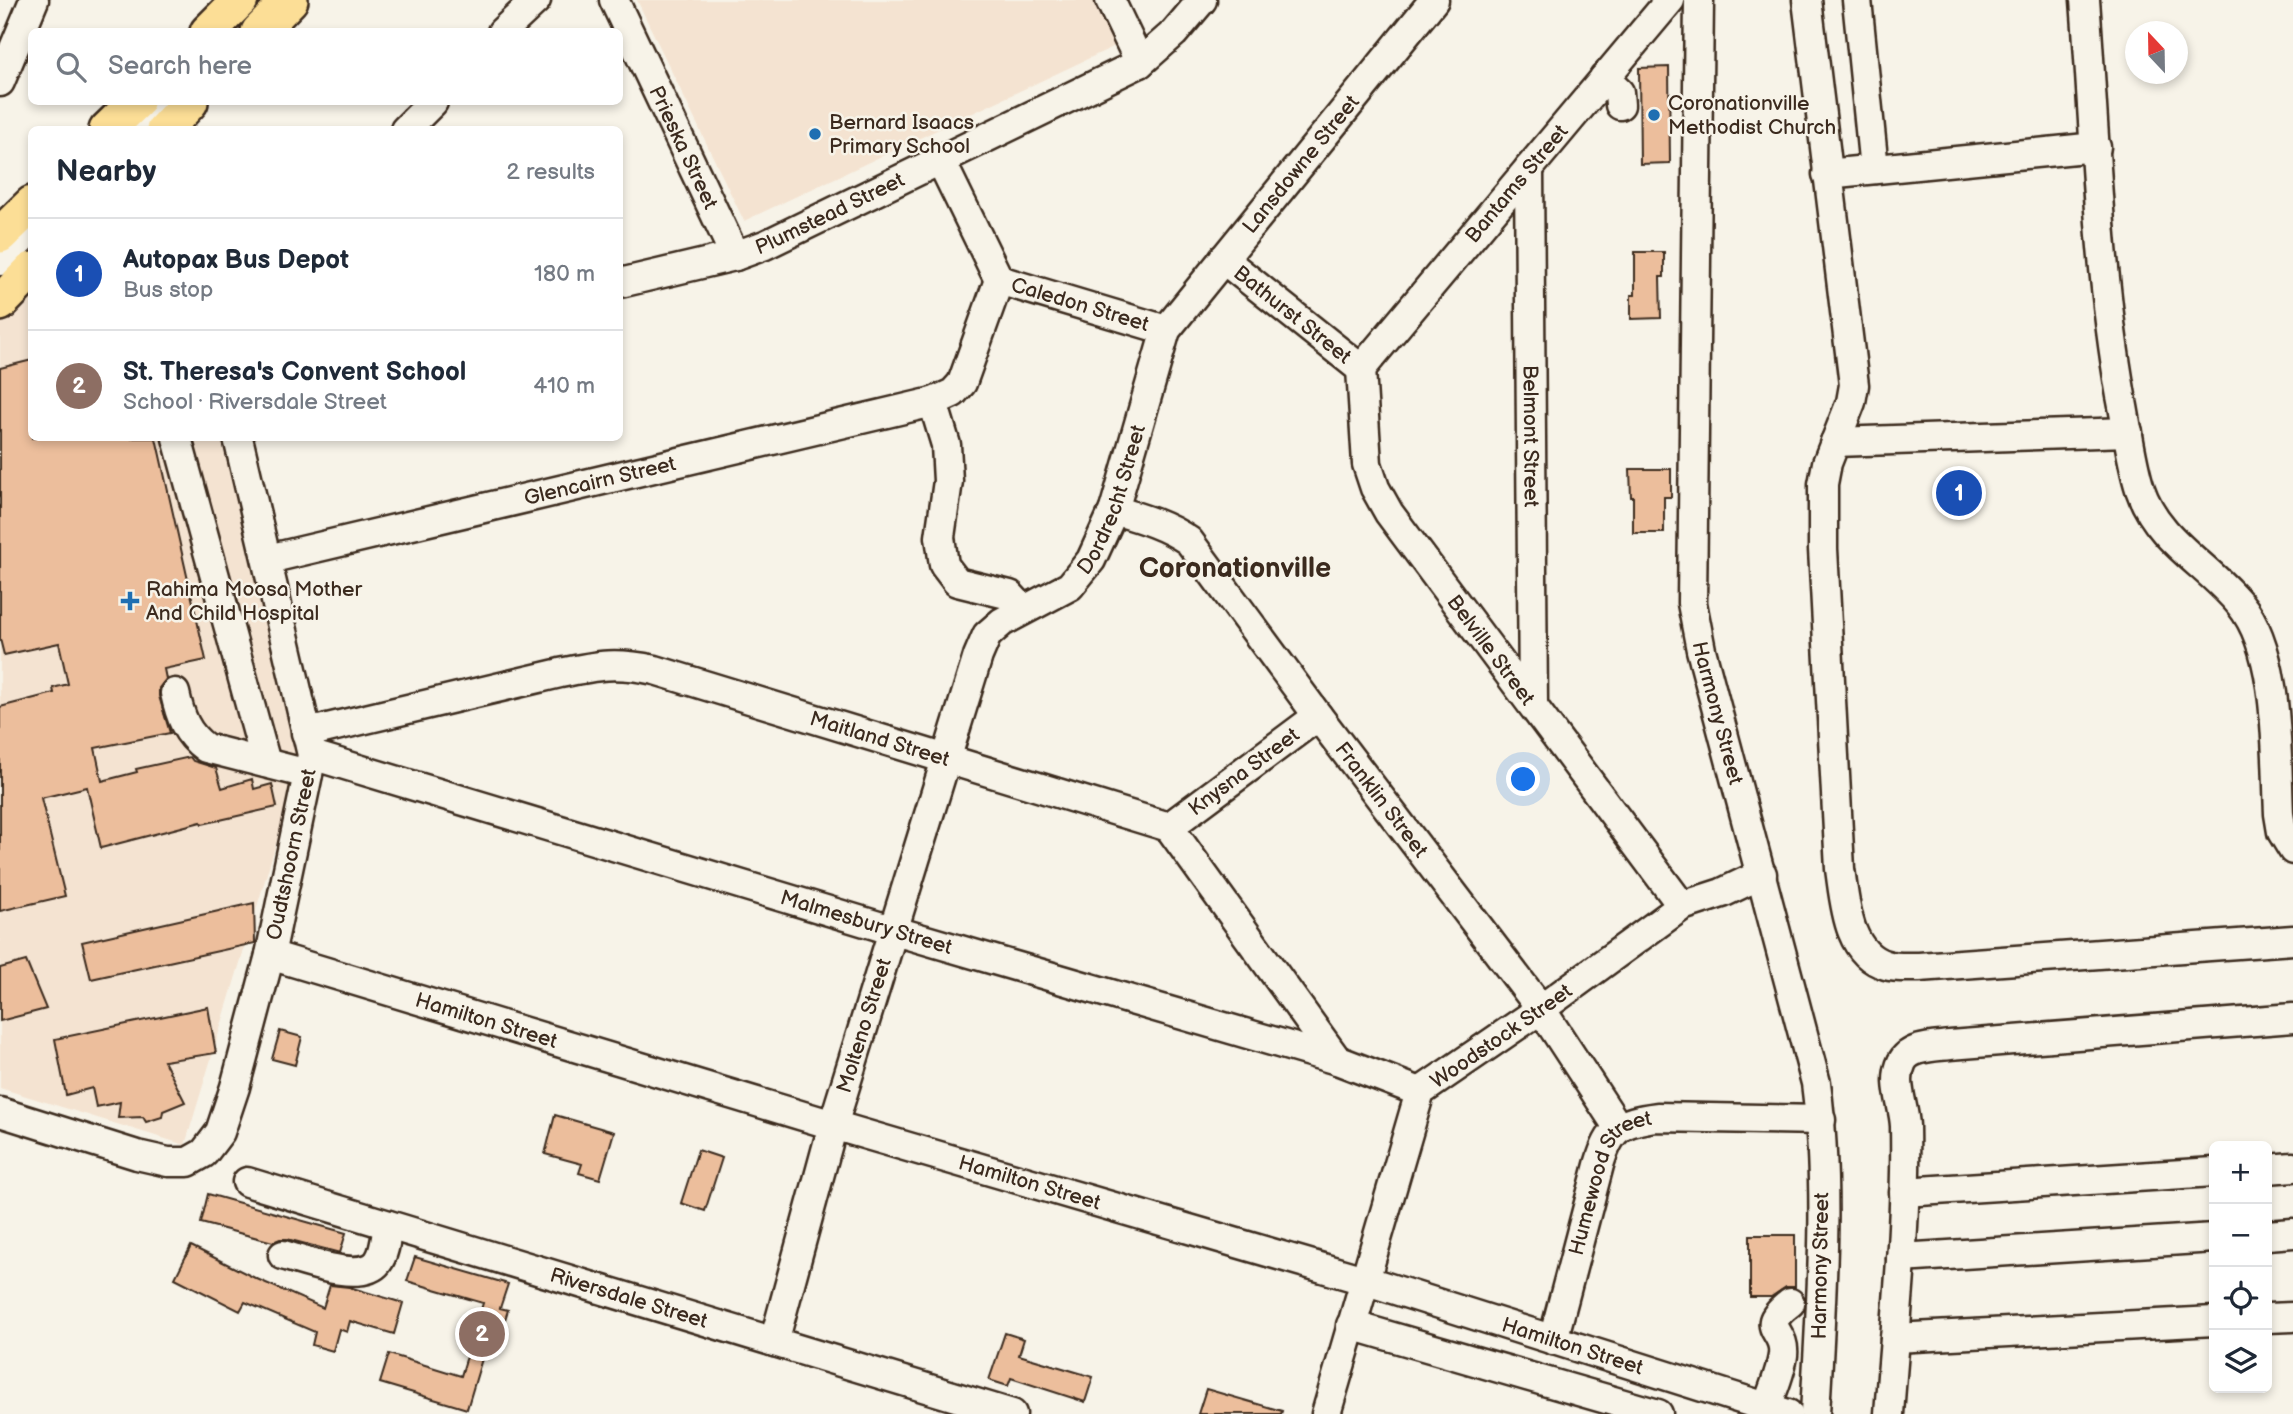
<!DOCTYPE html>
<html lang="en">
<head>
<meta charset="utf-8">
<style>
	body { margin:0; font-family:"Balsamiq Sans",sans-serif; background:#f6f6f7; color:#1f2937 }
	.controls { position:absolute; right:21px; bottom:21px; display:grid; overflow:hidden; border-radius:10px; box-shadow:0 4px 10px #0003 }
	.controls button { width:63px; height:63px; display:grid; place-items:center; padding:0; border:0; border-bottom:2px solid #e0e1e3; background:#fff; color:#1f2937; font:35px sans-serif }
	.compass { position:absolute; left:2125px; top:21px; width:63px; height:63px; border-radius:50%; background:#fff; box-shadow:0 4px 10px #0003; rotate:338deg }
	.you { position:absolute; left:1524px; top:780px; width:24px; height:24px; margin:-18px; border:5px solid #fff; border-radius:50%; background:#1a73e8; box-shadow:0 0 0 10px #1a73e833 }
	.badge { display:grid; place-items:center; width:46px; height:46px; border-radius:50%; background:#1f6fb2; color:#fff; font-size:23px; font-weight:700 }
	.pin { position:absolute; translate:-50% -50%; border:4px solid #fff; box-shadow:0 2px 7px #0006 }
	.list { margin:0; padding:0; list-style:none }
	h2 { display:flex; justify-content:space-between; align-items:center; height:91px; margin:0; padding:0 28px; font-size:30px }
	h2 small { font-size:23px; font-weight:400; color:#747a83 }
	.list li { display:grid; grid-template-columns:46px 1fr auto; gap:21px; align-items:center; box-sizing:border-box; height:112px; padding:0 28px; border-top:2px solid #e0e1e3 }
	.list b { display:block; font-size:26px; white-space:nowrap }
	.list p { margin:0; font-size:23px; white-space:nowrap; color:#747a83 }
	.list em { font-size:23px; font-style:normal; color:#747a83 }
	.icon { flex:none; width:38px; height:38px; fill:none; stroke:currentColor; stroke-width:2; stroke-linecap:round; stroke-linejoin:round }
	.map { position:relative; flex:none; width:2293px; height:1414px; overflow:hidden }
	.search { position:absolute; background:#fff; box-shadow:0 4px 10px #0003; left:28px; top:28px; width:595px; height:77px; display:flex; align-items:center; gap:18px; box-sizing:border-box; padding:0 24px; border-radius:10px; color:#747a83; font-size:26px }
	.panel { position:absolute; background:#fff; box-shadow:0 4px 10px #0003; left:28px; top:126px; width:595px; height:315px; border-radius:10px }
	.map>svg:first-child { display:block }
	.built { fill:#f4e3d1 }
	.building { fill:#ecbe9c; stroke:#3b2a1e; stroke-width:2 }
	.lines { fill:none; stroke-linecap:round; stroke-linejoin:round }
	.minor-casing { stroke:#3b2a1e; stroke-width:33 }
	.major-casing { stroke:#3b2a1e; stroke-width:40 }
	.minor { stroke:#f7f3e8; stroke-width:28 }
	.major { stroke:#fcde96; stroke-width:35 }
	.poi-dot { fill:#1f6fb2; stroke:#f7f3e8; stroke-width:2.5 }
	.labels { text-anchor:middle; stroke-width:5; stroke-linejoin:round; paint-order:stroke }
	.poi-label { font-size:21px; fill:#3b2a1e; stroke:#f7f3e8; text-anchor:start }
	.street-label { font-size:21px; fill:#3b2a1e; stroke:#f7f3e8 }
	.district-label { font-size:28px; font-weight:bold; fill:#3b2a1e; stroke:#f7f3e8 }
</style>
</head>
<body>
<div class="map">
<svg width="2293" height="1414" viewBox="0 0 2293 1414">
	<rect width="100%" height="100%" fill="#f7f3e8"/>
	<filter id="ink" filterUnits="userSpaceOnUse"><feTurbulence type="fractalNoise" baseFrequency=".0143" numOctaves="2"/><feDisplacementMap in="SourceGraphic" scale="14" xChannelSelector="R" yChannelSelector="G"/><feConvolveMatrix kernelMatrix="1 2 1 2 8 2 1 2 1" color-interpolation-filters="sRGB"/></filter>
	<g filter="url(#ink)">
		<path class="built" d="M637,0H1094L1115,46L744,221Z
			M31,291L32,438H221L300,764L185,1145L0,1088V323Z"/>
		<path class="building" d="M1669,67L1670,163L1640,164L1639,68Z
			M1635,252H1664V277H1660L1661,318L1631,319V295H1635Z
			M32,360V438H156L206,660L164,669L166,679L159,688V696L170,733L95,748L102,781L137,772L136,769L190,757L193,761L216,768L222,788L252,779L254,789L272,784L277,807L202,824L201,822L101,848L87,787L41,798L65,896L0,911V707L54,693L53,688L68,684L59,643L4,655L0,639V368Z
			M1630,469H1671V497H1664V533H1633V497H1631Z
			M254,903L255,943L91,979L82,942Z
			M26,961L46,1009L0,1021V968Z
			M208,1007L216,1053L164,1061L185,1102L163,1111L162,1117L146,1122L143,1117L118,1118L120,1102L96,1107L92,1088L66,1095L55,1039Z
			M280,1031L302,1037L295,1065L272,1059Z
			M555,1115L614,1132L600,1179L579,1173L582,1164L545,1154Z
			M698,1150L722,1158L705,1211L681,1203Z
			M208,1194L346,1233L340,1253L287,1239H280L273,1242L201,1223Z
			M1750,1235H1795V1287H1786L1771,1297H1750Z
			M191,1246L257,1279L323,1308L330,1285L349,1287L403,1303L394,1334L350,1321L347,1332L339,1329L333,1351L312,1345L315,1332L245,1302L240,1311L175,1278Z
			M415,1257L508,1284L500,1308L508,1310L500,1335L490,1332L467,1409L380,1383L389,1354L461,1376L483,1303L407,1281Z
			M1005,1333L1024,1339L1019,1355L1093,1377L1085,1402L1011,1378L1008,1386L989,1380Z
			M1206,1389L1282,1411L1281,1414H1198Z"/>
		<g class="lines">
			<defs>
				<g id="minor">
					<path id="s1" d="M614,0L735,256"/>
					<path d="M1110,0L1140,63"/>
					<path id="s2" d="M1699,0L1692,603L1701,650L1816,1083C1830,1192 1821,1304 1815,1414"/>
					<path d="M1807,0L1854,385L1851,402L1827,463L1823,484V549L1840,869C1845,902 1847,954 1886,965C1896,968 1908,967 1919,967L2293,940"/>
					<path d="M1857,0L1874,169"/>
					<path d="M2085,0C2095,132 2098,266 2121,396C2127,425 2131,462 2140,489C2157,540 2207,564 2240,604C2280,652 2276,753 2279,814L2282,832L2293,850"/>
					<path d="M502,32L536,0"/>
					<path d="M1604,78L1619,92L1620,105"/>
					<path d="M0,82L34,0"/>
					<path d="M131,130L159,102"/>
					<path d="M405,130L433,102"/>
					<path id="s3" d="M941,161L999,280L1166,330"/>
					<path id="s4" d="M1529,168L1533,705"/>
					<path d="M1827,174L2096,147"/>
					<path id="s5" d="M1223,259L1361,369"/>
					<path d="M0,261L32,229"/>
					<path id="s6" d="M620,283L735,256L765,245L1140,63L1174,33L1202,0"/>
					<path id="s7" d="M1361,369L1367,464L1375,488L1389,513L1682,906"/>
					<path id="s8" d="M1361,369L1670,0"/>
					<path d="M933,402L946,445L948,481L940,537L944,565L957,582L1010,595L1023,609"/>
					<path d="M177,438L266,763"/>
					<path d="M1835,442L2128,432"/>
					<path id="s9" d="M1114,510C1141,518 1166,525 1189,541L1318,716L1541,1009L1618,1127"/>
					<path id="s10" d="M268,559L933,402L953,393L962,383L999,280"/>
					<path d="M175,693C180,716 186,734 206,748L308,774"/>
					<path id="s11" d="M306,733L560,673C599,665 616,662 655,670L1169,827L1337,1060"/>
					<path id="s12" d="M312,755L895,931L1337,1060L1420,1092"/>
					<path id="s13" d="M1169,827L1318,716"/>
					<path id="s14" d="M270,955L833,1125L1364,1280L1788,1414"/>
					<path id="s15" d="M0,1112L137,1155L168,1162H188L204,1153L220,1132L235,1087L270,955L312,755L238,438"/>
					<path d="M2267,1169L2293,1167"/>
					<path id="s16" d="M247,1182L1012,1414"/>
					<path d="M1904,1192L2214,1172"/>
					<path d="M2267,1235L2293,1233"/>
					<path d="M283,1255C303,1261 362,1283 378,1262C385,1253 386,1236 388,1225"/>
					<path d="M1901,1258L2214,1238"/>
					<path d="M2267,1318L2293,1317"/>
					<path d="M1351,1325L1658,1414"/>
					<path d="M1895,1338L2214,1321"/>
					<path id="s17" d="M1553,1340L1599,1165C1610,1128 1620,1122 1657,1117L1821,1120"/>
					<path id="s18" d="M774,1342L833,1125L978,656L987,635L1002,622L1070,586L1091,560L1114,510L1166,330L1434,0"/>
					<path d="M1767,1407C1772,1391 1781,1372 1783,1355C1786,1328 1756,1329 1790,1303"/>
					<path id="s19" d="M1326,1414L1420,1092L1541,1009L1682,906L1722,893L1762,874"/>
					<path d="M1889,1414C1896,1318 1907,1222 1905,1126C1904,1105 1892,1082 1902,1062C1910,1046 1935,1047 1950,1045L2293,1018"/>
				</g>
				<path id="major" d="M208,32L240,0
					M259,32L290,0
					M107,130L136,102
					M164,130L190,102
					M0,235L32,204
					M0,303L32,270"/>
			</defs>
			<use href="#minor" class="minor-casing"/>
			<use href="#major" class="major-casing"/>
			<use href="#minor" class="minor"/>
			<use href="#major" class="major"/>
		</g>
	</g>
	<g class="poi-dot">
		<circle cx="1654" cy="115" r="7"/>
		<circle cx="815" cy="134" r="7"/>
		<path d="M126.5 590.5h7v7h7v7h-7v7h-7v-7h-7v-7h7z"/>
	</g>
	<g class="labels">
		<g class="poi-label">
			<text x="1668" y="110">Coronationville<tspan x="1668" dy="24">Methodist Church</tspan></text>
			<text x="829" y="129">Bernard Isaacs<tspan x="829" dy="24">Primary School</tspan></text>
			<text x="146" y="596">Rahima Moosa Mother<tspan x="146" dy="24">And Child Hospital</tspan></text>
		</g>
		<g class="street-label">
			<text dy="7" stroke="none"><textPath href="#s1" startOffset="163">Prieska Street</textPath></text>
			<text dy="7" stroke="none"><textPath href="#s18" startOffset="1325">Lansdowne Street</textPath></text>
			<text dy="7" stroke="none"><textPath href="#s8" startOffset="242">Bantams Street</textPath></text>
			<text dy="7" stroke="none"><textPath href="#s6" startOffset="222">Plumstead Street</textPath></text>
			<text dy="7" stroke="none"><textPath href="#s3" startOffset="217">Caledon Street</textPath></text>
			<text dy="7" stroke="none"><textPath href="#s5" startOffset="89">Bathurst Street</textPath></text>
			<text dy="7" stroke="none"><textPath href="#s4" startOffset="268">Belmont Street</textPath></text>
			<text dy="7" stroke="none"><textPath href="#s10" startOffset="341">Glencairn Street</textPath></text>
			<text dy="7" stroke="none"><textPath href="#s18" startOffset="933">Dordrecht Street</textPath></text>
			<text dy="7" stroke="none"><textPath href="#s7" startOffset="320">Belville Street</textPath></text>
			<text dy="7" stroke="none"><textPath href="#s2" startOffset="716">Harmony Street</textPath></text>
			<text dy="7" stroke="none"><textPath href="#s11" startOffset="592">Maitland Street</textPath></text>
			<text dy="7" stroke="none"><textPath href="#s13" startOffset="93">Knysna Street</textPath></text>
			<text dy="7" stroke="none"><textPath href="#s9" startOffset="404">Franklin Street</textPath></text>
			<text dy="7" stroke="none"><textPath href="#s15" startOffset="527">Oudtshoorn Street</textPath></text>
			<text dy="7" stroke="none"><textPath href="#s12" startOffset="579">Malmesbury Street</textPath></text>
			<text dy="7" stroke="none"><textPath href="#s14" startOffset="226">Hamilton Street</textPath></text>
			<text dy="7" stroke="none"><textPath href="#s18" startOffset="329">Molteno Street</textPath></text>
			<text dy="7" stroke="none"><textPath href="#s19" startOffset="434">Woodstock Street</textPath></text>
			<text dy="7" stroke="none"><textPath href="#s14" startOffset="793">Hamilton Street</textPath></text>
			<text dy="7" stroke="none"><textPath href="#s17" startOffset="173">Humewood Street</textPath></text>
			<text transform="translate(1820 1266) rotate(-89)" y="7">Harmony Street</text>
			<text dy="7" stroke="none"><textPath href="#s16" startOffset="399">Riversdale Street</textPath></text>
			<text dy="7" stroke="none"><textPath href="#s14" startOffset="1360">Hamilton Street</textPath></text>
		</g>
		<g class="district-label">
			<text x="1235" y="577">Coronationville</text>
		</g>
	</g>
</svg>
<div class="controls">
<button>+</button>
<button>−</button>
<button><svg class="icon" aria-label="locate" viewBox="0 0 24 24"><circle cx="12" cy="12" r="6"/><path d="M12 2v4M12 18v4M2 12h4M18 12h4"/></svg></button>
<button><svg class="icon" aria-label="layers" viewBox="0 0 24 24"><path d="M12 4l9 5-9 5-9-5zM3 14l9 5 9-5"/></svg></button>
</div>
<svg class="compass" viewBox="-18 -18 36 36"><path d="M0-13l5 13h-10z" fill="#e53935"/><path d="M0 13l5-13h-10z" fill="#747a83"/></svg>
<div class="you"></div>
<div class="pin badge" style="left:1959px;top:493px;background:#1a4fb4">1</div>
<div class="pin badge" style="left:482px;top:1334px;background:#8d6e63">2</div>
<div class="search"><svg class="icon" aria-label="search" viewBox="0 0 24 24"><circle cx="10" cy="10" r="6"/><path d="M15 15l6 6"/></svg>Search here</div>
<section class="panel">
<h2>Nearby<small>2 results</small></h2>
<ul class="list">
<li><span class="badge" style="background:#1a4fb4">1</span><div><b>Autopax Bus Depot</b><p>Bus stop</p></div><em>180 m</em></li>
<li><span class="badge" style="background:#8d6e63">2</span><div><b>St. Theresa's Convent School</b><p>School · Riversdale Street</p></div><em>410 m</em></li>
</ul>
</section>
</div>
</body>
</html>
